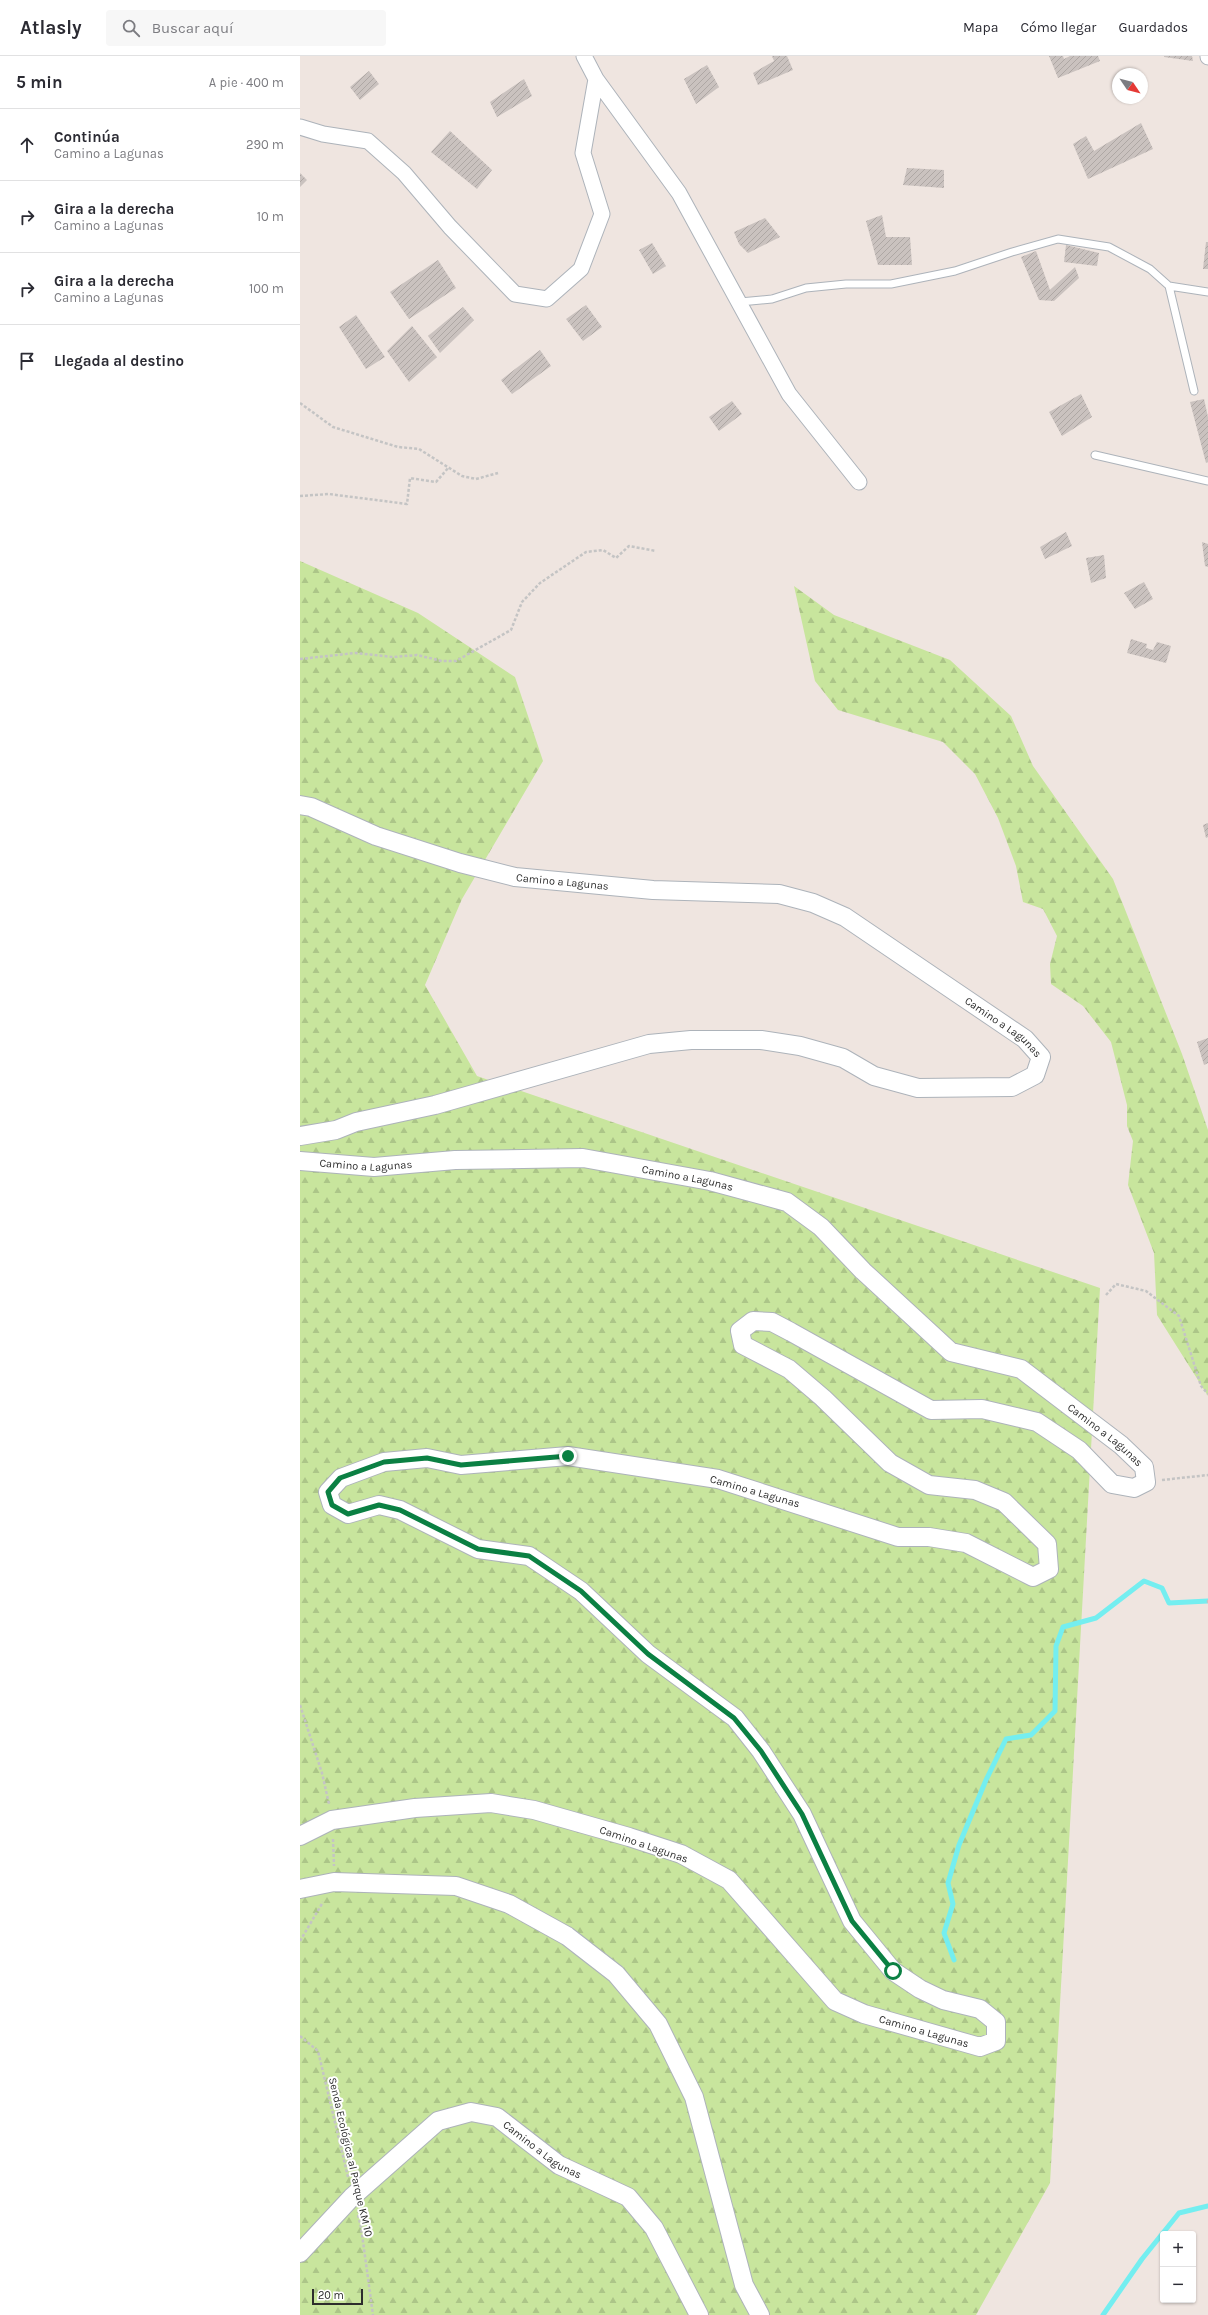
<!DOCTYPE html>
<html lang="es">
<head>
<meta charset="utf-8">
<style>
	body { margin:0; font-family:Karla,sans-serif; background:#f7f7f7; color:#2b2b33 }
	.controls { position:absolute; right:12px; bottom:12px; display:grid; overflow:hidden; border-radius:4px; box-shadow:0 1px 3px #0004 }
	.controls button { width:36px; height:36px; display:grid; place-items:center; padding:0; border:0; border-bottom:1px solid #e1e1e2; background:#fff; color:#2b2b33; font:20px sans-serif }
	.compass { position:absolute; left:812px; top:12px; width:36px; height:36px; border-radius:50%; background:#fff; box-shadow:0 1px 3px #0004; rotate:125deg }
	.scale { position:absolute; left:12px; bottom:10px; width:51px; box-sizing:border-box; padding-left:4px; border:2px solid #2d2d2d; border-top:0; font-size:11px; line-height:14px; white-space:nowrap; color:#2d2d2d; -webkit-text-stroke:3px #fff; paint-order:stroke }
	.stop { position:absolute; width:12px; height:12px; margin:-9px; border:3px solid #0b8043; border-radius:50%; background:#fff }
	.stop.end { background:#0b8043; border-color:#fff; box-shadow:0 1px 4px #0008 }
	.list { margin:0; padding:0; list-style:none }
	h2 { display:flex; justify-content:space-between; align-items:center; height:52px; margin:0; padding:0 16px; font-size:17px }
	h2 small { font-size:13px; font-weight:400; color:#7c7c81 }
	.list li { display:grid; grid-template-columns:26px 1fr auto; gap:12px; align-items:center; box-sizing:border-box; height:72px; padding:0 16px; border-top:1px solid #e1e1e2 }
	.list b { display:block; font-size:15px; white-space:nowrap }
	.list p { margin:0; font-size:13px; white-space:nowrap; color:#7c7c81 }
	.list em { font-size:13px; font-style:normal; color:#7c7c81 }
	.icon { flex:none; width:22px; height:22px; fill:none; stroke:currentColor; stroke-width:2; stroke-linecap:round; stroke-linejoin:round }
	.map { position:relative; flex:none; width:908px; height:2259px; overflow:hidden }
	header { display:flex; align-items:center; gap:24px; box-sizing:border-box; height:56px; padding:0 20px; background:#fff; border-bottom:1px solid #e1e1e2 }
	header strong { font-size:19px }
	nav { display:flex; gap:22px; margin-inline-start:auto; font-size:14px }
	.search { width:280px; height:36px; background:#f7f7f7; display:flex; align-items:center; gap:10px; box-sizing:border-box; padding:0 14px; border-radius:4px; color:#7c7c81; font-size:15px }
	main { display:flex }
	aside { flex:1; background:#fff }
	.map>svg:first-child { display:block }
	.forest { fill:url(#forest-firs) }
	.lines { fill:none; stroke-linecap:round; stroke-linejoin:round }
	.stream { stroke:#74eef0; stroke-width:5 }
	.building { fill:url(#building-hatch) }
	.service-casing { stroke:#adb3ba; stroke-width:9 }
	.minor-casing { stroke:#adb3ba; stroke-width:17 }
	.tertiary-casing { stroke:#adb3ba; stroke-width:20 }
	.path { stroke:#c4c4c4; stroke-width:2.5; stroke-dasharray:3 2; stroke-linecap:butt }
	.service { stroke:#fff; stroke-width:7 }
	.minor { stroke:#fff; stroke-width:15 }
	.tertiary { stroke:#fff; stroke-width:18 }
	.route { stroke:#0b8043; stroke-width:5 }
	.labels { text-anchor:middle; stroke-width:4; stroke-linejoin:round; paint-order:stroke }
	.street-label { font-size:11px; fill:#2d2d2d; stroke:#fff }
</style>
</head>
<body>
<header>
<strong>Atlasly</strong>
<div class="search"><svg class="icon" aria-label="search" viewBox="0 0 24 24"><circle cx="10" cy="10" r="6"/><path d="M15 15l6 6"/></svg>Buscar aquí</div>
<nav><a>Mapa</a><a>Cómo llegar</a><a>Guardados</a></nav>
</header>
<main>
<aside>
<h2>5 min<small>A pie · 400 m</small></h2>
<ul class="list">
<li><svg class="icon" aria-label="ahead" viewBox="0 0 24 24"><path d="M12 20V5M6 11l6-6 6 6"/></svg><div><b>Continúa</b><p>Camino a Lagunas</p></div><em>290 m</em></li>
<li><svg class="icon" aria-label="right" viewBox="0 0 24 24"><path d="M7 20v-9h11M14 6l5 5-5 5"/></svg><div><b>Gira a la derecha</b><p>Camino a Lagunas</p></div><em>10 m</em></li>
<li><svg class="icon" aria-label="right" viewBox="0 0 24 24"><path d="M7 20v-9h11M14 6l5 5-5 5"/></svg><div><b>Gira a la derecha</b><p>Camino a Lagunas</p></div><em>100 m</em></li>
<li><svg class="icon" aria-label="arrive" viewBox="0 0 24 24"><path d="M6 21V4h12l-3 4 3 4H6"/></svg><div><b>Llegada al destino</b></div></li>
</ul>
</aside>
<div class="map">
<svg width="908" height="2259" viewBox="0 0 908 2259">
	<defs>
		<pattern id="forest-firs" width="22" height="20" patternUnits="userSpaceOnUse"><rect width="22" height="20" fill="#c8e59d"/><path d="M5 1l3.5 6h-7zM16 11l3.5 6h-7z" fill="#acc588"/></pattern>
		<pattern id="building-hatch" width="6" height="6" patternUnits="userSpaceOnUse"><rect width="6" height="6" fill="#cac2bf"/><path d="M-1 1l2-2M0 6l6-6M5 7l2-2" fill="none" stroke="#aea7a4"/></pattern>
	</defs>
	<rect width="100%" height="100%" fill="#efe5e0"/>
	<path class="forest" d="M0,505L118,557L215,621L243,705L162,843L125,929L177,1020L800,1232L750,2127L676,2259H0Z
		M494,530L534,559L650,604L711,660L733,710L813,823L882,998L908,1074V1340L857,1259L854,1197L828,1129L833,1085L827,1070V1049L811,986L783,950L751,928L750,908L757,880L743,853L723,846L716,810L698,762L675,718L643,686L538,654L515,625Z"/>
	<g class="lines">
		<path class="stream" d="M654,1904L644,1877L653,1848L648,1827L659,1789L686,1724L706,1683L731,1679L755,1655L756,1590L763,1571L796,1562L844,1525L862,1532L869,1547L908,1545
			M803,2259L842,2203L879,2157L908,2150"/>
	</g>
	<path class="building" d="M472,0H487L493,14L458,29L453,17L474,5Z
		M749,0H763L764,3L770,0H798L800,5L758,22Z
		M864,0H892L893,5L864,1Z
		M407,9L419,31L396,48L384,23Z
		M69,15L79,28L60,44L50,31Z
		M224,23L232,40L197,61L190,46Z
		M841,67L853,93L788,123L773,88L786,80L794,95Z
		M150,75L192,114L177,133L131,96Z
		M607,112L644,114V132L603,129Z
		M0,117L7,124L0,131Z
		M582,159L586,181H610L612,209H578L566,165Z
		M465,162L480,181L448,197L439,188L434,176Z
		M906,186H908V213H903Z
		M352,187L366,210L353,218L339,194Z
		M766,189L799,197L797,210L764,206Z
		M736,195L750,234L775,211L779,222L754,245L739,244L721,201Z
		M138,204L156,232L109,263L90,236Z
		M286,249L302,271L283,285L266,263Z
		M163,251L174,264L140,297L128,280Z
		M56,259L85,301L66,313L39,271Z
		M112,270L137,301L109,326L87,295Z
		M240,294L251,310L212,338L201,324Z
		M781,338L792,361L762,380L749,356Z
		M904,343L908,361V406L906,407L890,346Z
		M432,345L442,358L419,375L409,361Z
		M766,476L772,490L745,503L740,491Z
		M902,486L908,488V511L905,510Z
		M804,499L806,522L791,527L786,502Z
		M844,526L853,543L835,553L824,537Z
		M831,583L847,588L846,592L853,594L857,586L871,590L866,607L827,597Z
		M908,767V781L906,782L903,769Z
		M908,982V1007L904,1009L897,986Z"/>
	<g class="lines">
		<defs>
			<path id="service" d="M869,230L908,236
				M440,246L472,243L506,232L546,228H591L655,215L712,196L758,183L809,191L850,213L869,230L894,335
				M795,399L908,425"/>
			<path id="minor" d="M284,0L296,23L379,137L489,338L559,426
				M908,0V1
				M0,71L23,78L68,85L104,117L150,171L215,238L247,243L281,213L302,158L283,97L296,23"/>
			<g id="tertiary">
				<path id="s1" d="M0,749L11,751L76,780L160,807L215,821L353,834L479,838L513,847L545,861L663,941L725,983L741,1001L735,1019L712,1031L618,1032L574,1020L543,1002L500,990L461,984H391L349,988L135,1049L56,1066L36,1074L0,1080"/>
				<path id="s2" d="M0,1105L74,1111L155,1104L283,1102L410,1125L487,1146L521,1171L563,1215L651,1296L721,1313L821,1389L844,1411L846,1426L834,1432L812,1428L779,1394L737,1366L682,1353L631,1354L491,1276L472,1266L453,1265L440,1275L443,1289L489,1313L523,1342L590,1407L629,1429L675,1434L704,1446L747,1488L749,1513L733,1521L666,1487L629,1481H598L418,1423L268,1400L161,1409L127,1402L84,1406L41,1422L28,1436L32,1449L48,1458L79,1449L100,1454L178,1493L229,1500L281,1535L348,1598L435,1662L461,1695L502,1758L552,1865L593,1915L620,1933L643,1944L680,1953L696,1966V1985L680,1991L564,1958L535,1945L429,1824L381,1798L329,1781L234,1754L191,1747L115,1752L32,1764L0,1780"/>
				<path d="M0,1833L34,1826L156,1830L209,1848L267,1880L316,1918L358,1968L394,2041L444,2229L460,2259"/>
				<path id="s3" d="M0,2197L52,2141L138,2065L171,2056L197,2061L259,2109L328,2141L354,2172L399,2259"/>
			</g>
		</defs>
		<use href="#service" class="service-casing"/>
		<use href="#minor" class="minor-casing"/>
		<use href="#tertiary" class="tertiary-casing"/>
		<path class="path" d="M0,347L33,371L98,391L119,393L162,420L176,423L198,417
			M0,440L29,438L107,448L110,422L136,426L149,411
			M0,603L55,597L93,601L117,599L142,605H156L211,574L222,546L240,527L286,496L303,494L316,502L329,490L356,495
			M806,1239L816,1228L846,1235L879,1260L901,1330L908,1338
			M862,1424L908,1419
			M908,1544V1547
			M0,1649L22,1717L29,1748
			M33,1783L34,1810
			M0,1885L23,1846
			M0,1980L18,1995L48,2121
			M58,2159L61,2171L73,2259"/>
		<use href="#service" class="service"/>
		<use href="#minor" class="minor"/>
		<use href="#tertiary" class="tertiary"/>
	</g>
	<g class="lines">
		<path class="route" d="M268,1400L161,1409L127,1402L84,1406L40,1422L28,1436L32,1449L48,1458L79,1449L100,1454L178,1493L229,1500L281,1535L348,1598L434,1662L461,1695L502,1758L552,1865L593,1915"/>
	</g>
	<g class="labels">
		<g class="street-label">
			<text dy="4" stroke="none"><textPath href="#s1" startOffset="275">Camino a Lagunas</textPath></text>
			<text dy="4" stroke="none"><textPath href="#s1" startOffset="755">Camino a Lagunas</textPath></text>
			<text dy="4" stroke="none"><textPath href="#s2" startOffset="66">Camino a Lagunas</textPath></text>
			<text dy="4" stroke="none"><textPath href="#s2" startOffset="390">Camino a Lagunas</textPath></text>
			<text dy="4" stroke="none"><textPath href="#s2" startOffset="894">Camino a Lagunas</textPath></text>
			<text transform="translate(455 1435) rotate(16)" y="4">Camino a Lagunas</text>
			<text transform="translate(344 1788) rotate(19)" y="4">Camino a Lagunas</text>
			<text transform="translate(624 1975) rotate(16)" y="4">Camino a Lagunas</text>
			<text dy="4" stroke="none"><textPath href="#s3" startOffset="308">Camino a Lagunas</textPath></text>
			<text transform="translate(51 2101) rotate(77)" y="4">Senda Ecológica al Parque KM 10</text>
		</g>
	</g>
</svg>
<div class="controls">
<button>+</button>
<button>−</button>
</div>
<svg class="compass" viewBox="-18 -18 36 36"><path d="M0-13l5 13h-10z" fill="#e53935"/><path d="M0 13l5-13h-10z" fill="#7c7c81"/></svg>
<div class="scale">20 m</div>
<div class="stop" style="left:593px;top:1915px"></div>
<div class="stop end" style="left:268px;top:1400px"></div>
</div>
</main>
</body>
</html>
